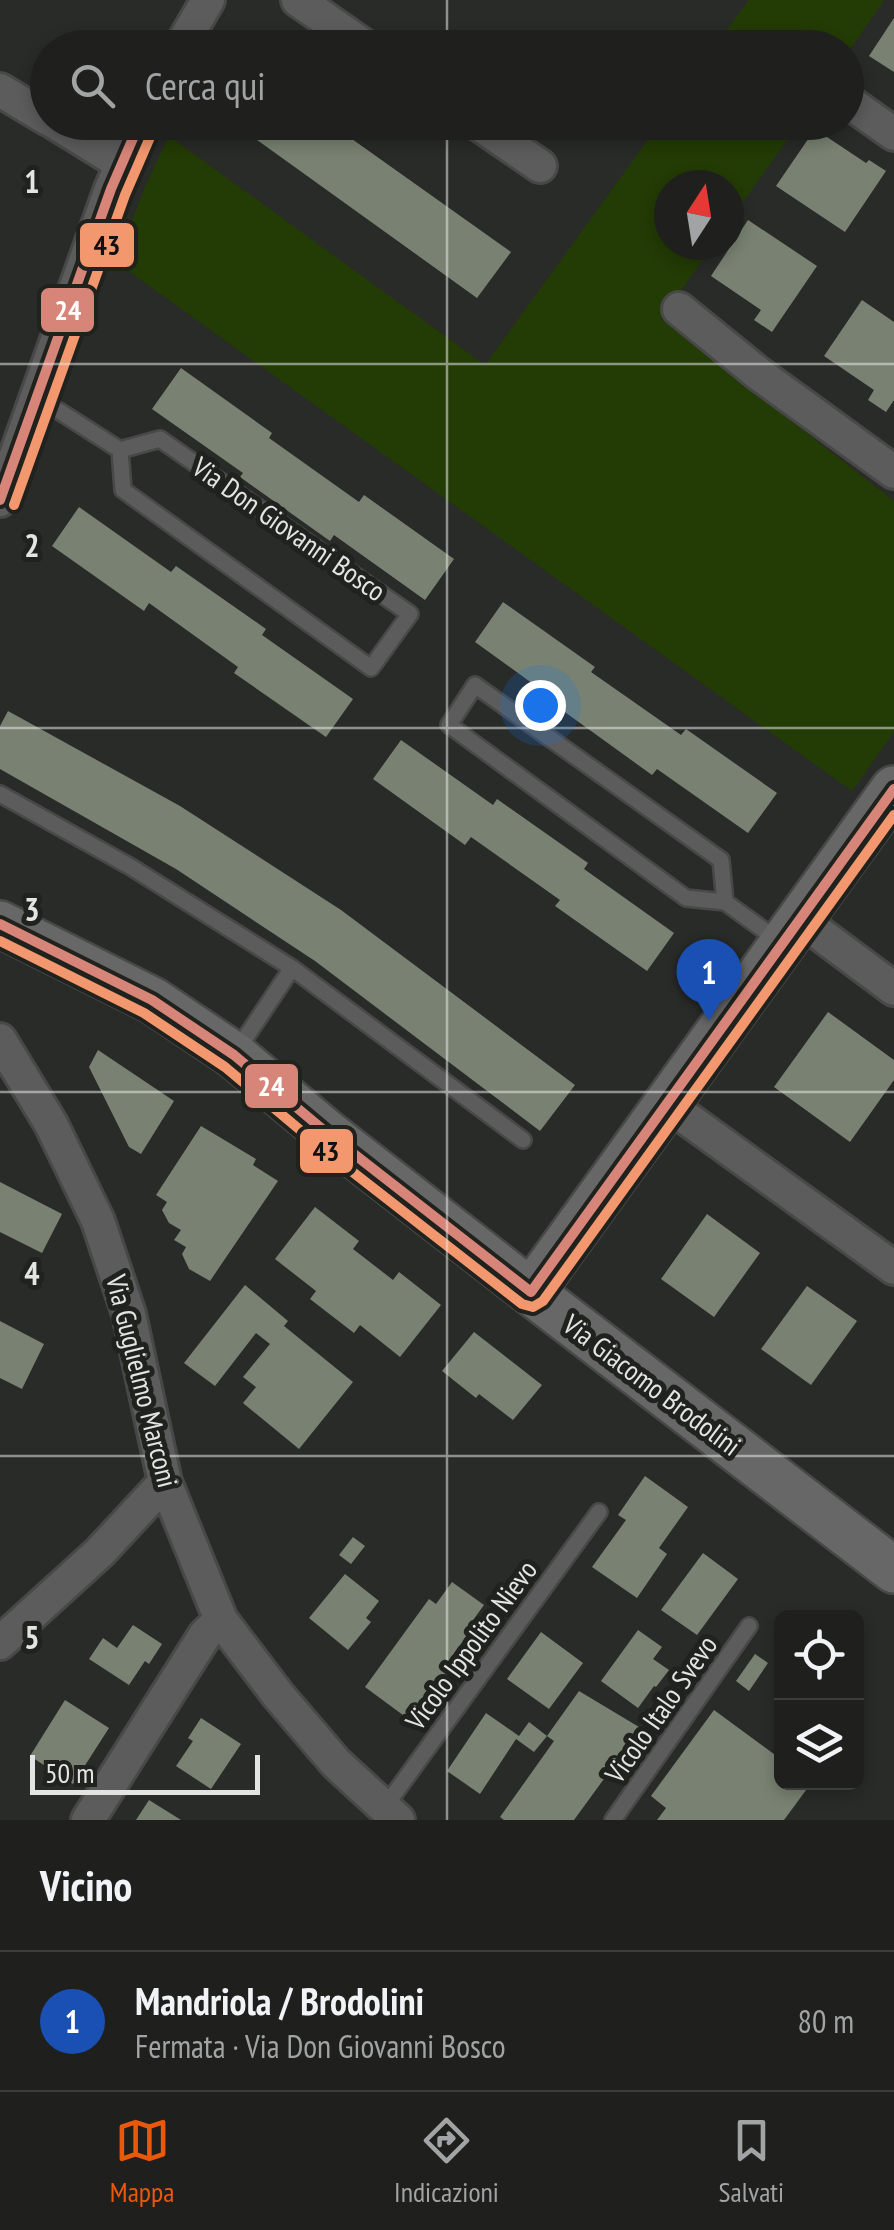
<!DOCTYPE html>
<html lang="it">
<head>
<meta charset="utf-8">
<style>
	body { margin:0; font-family:"PT Sans Narrow",sans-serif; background:#272827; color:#f1f3f6 }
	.controls { position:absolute; right:30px; bottom:30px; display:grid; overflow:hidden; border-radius:15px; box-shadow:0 5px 15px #0003 }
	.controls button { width:90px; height:90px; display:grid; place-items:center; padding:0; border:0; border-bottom:2px solid #3c3e3c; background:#1f201e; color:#f1f3f6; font:50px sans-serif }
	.compass { position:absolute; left:654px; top:170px; width:90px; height:90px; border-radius:50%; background:#1f201e; box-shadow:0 5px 15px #0003; rotate:12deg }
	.scale { position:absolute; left:30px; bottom:25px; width:230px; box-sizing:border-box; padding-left:10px; border:5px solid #e4e5e3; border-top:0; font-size:28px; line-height:35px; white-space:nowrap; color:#e4e5e3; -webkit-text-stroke:8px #20221e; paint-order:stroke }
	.you { position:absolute; left:540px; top:705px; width:35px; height:35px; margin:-25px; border:8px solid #fff; border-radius:50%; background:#1a73e8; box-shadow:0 0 0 15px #1a73e833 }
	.badge { display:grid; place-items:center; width:65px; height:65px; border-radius:50%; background:#ea580c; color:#fff; font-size:32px; font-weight:700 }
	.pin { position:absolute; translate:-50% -82px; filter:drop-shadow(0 2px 5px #0008) }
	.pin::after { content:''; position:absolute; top:52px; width:35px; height:30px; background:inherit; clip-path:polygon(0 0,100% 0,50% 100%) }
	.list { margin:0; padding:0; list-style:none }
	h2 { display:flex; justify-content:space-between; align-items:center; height:130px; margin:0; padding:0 40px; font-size:42px }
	h2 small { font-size:32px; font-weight:400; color:#a1a3a4 }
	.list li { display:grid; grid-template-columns:65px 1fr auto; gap:30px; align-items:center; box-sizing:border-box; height:140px; padding:0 40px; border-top:2px solid #3c3e3c }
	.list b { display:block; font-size:38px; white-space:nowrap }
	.list p { margin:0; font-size:32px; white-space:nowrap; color:#a1a3a4 }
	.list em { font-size:32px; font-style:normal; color:#a1a3a4 }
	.icon { flex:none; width:55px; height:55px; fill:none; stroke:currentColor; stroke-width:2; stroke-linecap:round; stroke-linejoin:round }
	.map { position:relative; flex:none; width:894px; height:1820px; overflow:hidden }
	.search { position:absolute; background:#1f201e; box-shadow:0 5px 15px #0003; left:30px; right:30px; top:30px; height:110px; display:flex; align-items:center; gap:25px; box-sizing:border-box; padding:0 35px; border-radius:55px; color:#a1a3a4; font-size:38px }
	.sheet { height:270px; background:#1f201e }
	nav { display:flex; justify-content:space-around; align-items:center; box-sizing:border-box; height:140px; border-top:2px solid #3c3e3c; background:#1f201e; font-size:28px; color:#a1a3a4 }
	nav a { display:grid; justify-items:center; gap:5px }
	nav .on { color:#ea580c }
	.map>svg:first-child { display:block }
	.green { fill:#233b05 }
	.building { fill:#798272 }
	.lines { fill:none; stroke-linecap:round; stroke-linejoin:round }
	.lane-casing { stroke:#474847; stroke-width:20 }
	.street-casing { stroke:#474847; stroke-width:38 }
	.secondary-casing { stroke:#474847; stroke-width:50 }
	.lane { stroke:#5b5c5b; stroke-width:15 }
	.street { stroke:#5b5c5b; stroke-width:32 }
	.secondary { stroke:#666766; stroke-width:45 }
	.bus-1-casing { stroke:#20221e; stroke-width:18 }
	.bus-2-casing { stroke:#20221e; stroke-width:18 }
	.bus-1 { stroke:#d78578; stroke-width:10 }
	.bus-2 { stroke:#f3976e; stroke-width:10 }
	.grid { fill:none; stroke:#e4e5e3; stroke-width:2.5; stroke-opacity:0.55 }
	.labels { text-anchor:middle; stroke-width:10; stroke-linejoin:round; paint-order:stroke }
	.street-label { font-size:28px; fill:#e4e5e3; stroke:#20221e }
	.grid-label { font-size:32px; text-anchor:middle; font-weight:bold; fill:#e4e5e3; stroke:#20221e; stroke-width:10; stroke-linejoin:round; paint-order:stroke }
	.line-badge { stroke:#20221e; stroke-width:4 }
	.badge-label { font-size:28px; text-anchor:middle; font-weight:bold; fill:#fff }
	.pale-badge-label { font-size:28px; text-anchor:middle; font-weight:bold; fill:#111 }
</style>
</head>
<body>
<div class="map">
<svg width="894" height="1820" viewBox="0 0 894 1820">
	<rect width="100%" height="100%" fill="#292b28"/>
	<path class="green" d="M749,0H884L847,54L846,48L714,47Z
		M660,123H799L729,222V185H669V245H713L661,319L894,501V732L852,791L116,262L145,187L169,136L485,365Z"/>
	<path class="building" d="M894,18V72L869,56Z
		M232,122H328L511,252L477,298Z
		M815,129L866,163L869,160L886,171L845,232L776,186Z
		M748,220L817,266L772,332L754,320L761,310L711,276Z
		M862,300L894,322V400L886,412L868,400L874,390L824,356Z
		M181,368L272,433L269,438L359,502L364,495L454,559L425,600L334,535L330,541L240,477L243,473L152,409Z
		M79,507L171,572L176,566L266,629L262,635L353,699L326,737L234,673L238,667L149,603L144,611L52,546Z
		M503,602L595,667L591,672L681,735L686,729L777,793L748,833L657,769L652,775L562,710L565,707L475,642Z
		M8,711L180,806L341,910L575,1085L540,1131L315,961L176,869L0,769V726Z
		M401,740L493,805L497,799L588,863L584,869L674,933L647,971L555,906L560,900L471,837L465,845L373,779Z
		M828,1012L894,1060V1080L850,1142L774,1087Z
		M98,1050L174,1101L141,1154L129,1147L89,1067Z
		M201,1126L256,1159L253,1165L278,1181L210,1281L189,1269L182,1254L186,1247L174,1240L181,1230L169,1223L162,1210L167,1202L156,1195Z
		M0,1182L62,1214L42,1253L0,1232Z
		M315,1207L359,1241L353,1249L393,1280L399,1272L441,1305L400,1357L360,1325L354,1333L310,1299L316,1291L275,1259Z
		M707,1214L760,1253L714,1317L661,1279Z
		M245,1285L288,1321L284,1326L353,1382L299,1449L243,1403L256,1387L243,1377L270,1344L256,1333L215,1386L184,1363Z
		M807,1286L857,1321L811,1385L761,1349Z
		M0,1321L44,1344L22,1389L0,1378Z
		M474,1332L542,1385L513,1420L479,1394L476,1398L442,1371Z
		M645,1476L688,1507L659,1548L667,1554L637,1598L592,1567L626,1520L618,1515Z
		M353,1537L365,1546L351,1564L339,1555Z
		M703,1553L738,1579L697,1635L661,1610Z
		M345,1574L379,1601L366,1618L371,1622L348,1650L309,1618Z
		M452,1582L484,1605L468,1627L471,1630L452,1656L456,1659L411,1721L365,1687L429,1599L436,1604Z
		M133,1625L162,1644L149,1664L145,1661L129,1685L89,1659L103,1638L117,1648Z
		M638,1630L662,1647L653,1659L669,1670L656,1687L654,1686L638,1708L601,1681Z
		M541,1632L583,1663L549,1709L507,1679Z
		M755,1654L768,1663L749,1691L736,1681Z
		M579,1691L639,1727L623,1748L625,1750L574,1820H504L500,1817L554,1741L547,1736Z
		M65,1700L109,1728L73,1784L30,1756Z
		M714,1710L782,1760V1782H812L784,1820H657L666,1808L651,1796Z
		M486,1713L519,1736L529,1722L547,1736L534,1752L516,1739L480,1794L447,1771Z
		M201,1718L241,1744L211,1789L176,1766L193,1741L188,1738Z
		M149,1800L181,1820H136Z"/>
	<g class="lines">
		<defs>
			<path id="lane" d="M36,402L59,411L120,450L123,490L371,668L410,614L160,439L120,450
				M0,794L131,867L292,968L523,1140
				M725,902L686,898L449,725L475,685L721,860L725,902L779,941
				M236,1052L292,968
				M384,1808L599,1512
				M613,1820L749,1626"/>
			<path id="street" d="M298,0L367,48
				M180,48L208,0
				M0,90L48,119
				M846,100L894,134
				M54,122L122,164
				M476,122L540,166
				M679,309L759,374L894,472
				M0,500L111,189L140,122
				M800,919L894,989
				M0,1040L51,1124L98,1221L129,1314L165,1482L221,1620L278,1695L336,1763L398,1820
				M667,1104L894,1268
				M0,1643L100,1552L165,1482
				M88,1820L205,1635L221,1620"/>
			<path id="secondary" d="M0,924L152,1000L234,1055L327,1133L531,1292L894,1570
				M531,1292L894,789"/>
		</defs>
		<use href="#lane" class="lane-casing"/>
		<use href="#street" class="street-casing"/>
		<use href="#secondary" class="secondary-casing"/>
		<use href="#lane" class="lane"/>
		<use href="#street" class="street"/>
		<use href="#secondary" class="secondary"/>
		<defs>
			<path id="bus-1" d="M0,500L111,189L140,122
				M0,924L152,1000L234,1055L327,1133L531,1292L894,789"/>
			<path id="bus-2" d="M14,505L125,195L154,128
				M0,941L144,1013L225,1067L318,1145L522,1304L533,1307L543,1301L894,815"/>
		</defs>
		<use href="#bus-1" class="bus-1-casing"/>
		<use href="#bus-2" class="bus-2-casing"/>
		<use href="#bus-1" class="bus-1"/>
		<use href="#bus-2" class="bus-2"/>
	</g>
	<path class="grid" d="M447,0V48M447,122V1820M0,364H894M0,728H894M0,1092H894M0,1456H894"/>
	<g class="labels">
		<g class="street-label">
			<text transform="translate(289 529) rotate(35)" y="10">Via Don Giovanni Bosco</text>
			<text transform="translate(142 1381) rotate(76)" y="10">Via Guglielmo Marconi</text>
			<text transform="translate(652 1385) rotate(37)" y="10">Via Giacomo Brodolini</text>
			<text transform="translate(471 1645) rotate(-54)" y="10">Vicolo Ippolito Nievo</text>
			<text transform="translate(661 1709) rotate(-55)" y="10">Vicolo Italo Svevo</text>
		</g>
	</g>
	<g class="grid-label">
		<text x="32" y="193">1</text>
		<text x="32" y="557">2</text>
		<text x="32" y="921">3</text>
		<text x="32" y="1285">4</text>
		<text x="32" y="1649">5</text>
	</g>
	<g class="line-badge">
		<rect x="78" y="221" width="58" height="48" rx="10" fill="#f3976e"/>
		<rect x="39" y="286" width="57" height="48" rx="10" fill="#d78578"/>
		<rect x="243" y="1062" width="57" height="48" rx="10" fill="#d78578"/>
		<rect x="298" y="1127" width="57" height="48" rx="10" fill="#f3976e"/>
	</g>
	<g class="badge-label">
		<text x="68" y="320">24</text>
		<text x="271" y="1096">24</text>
	</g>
	<g class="pale-badge-label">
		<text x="107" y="255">43</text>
		<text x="326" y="1161">43</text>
	</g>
</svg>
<div class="controls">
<button><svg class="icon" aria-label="locate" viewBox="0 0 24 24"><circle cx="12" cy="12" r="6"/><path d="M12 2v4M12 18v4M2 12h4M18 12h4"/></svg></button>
<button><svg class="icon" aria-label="layers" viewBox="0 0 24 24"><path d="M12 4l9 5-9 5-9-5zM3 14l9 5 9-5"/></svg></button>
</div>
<svg class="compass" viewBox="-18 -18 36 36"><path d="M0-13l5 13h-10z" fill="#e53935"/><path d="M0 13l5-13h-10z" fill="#a1a3a4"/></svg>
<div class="scale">50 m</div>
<div class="you"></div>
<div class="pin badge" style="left:709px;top:1021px;background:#1a4fb4">1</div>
<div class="search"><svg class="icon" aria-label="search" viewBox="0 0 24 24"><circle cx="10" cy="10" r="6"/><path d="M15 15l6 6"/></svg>Cerca qui</div>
</div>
<section class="sheet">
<h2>Vicino<small></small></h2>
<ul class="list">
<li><span class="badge" style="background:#1a4fb4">1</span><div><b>Mandriola / Brodolini</b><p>Fermata · Via Don Giovanni Bosco</p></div><em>80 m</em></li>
</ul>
</section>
<nav>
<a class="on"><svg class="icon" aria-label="map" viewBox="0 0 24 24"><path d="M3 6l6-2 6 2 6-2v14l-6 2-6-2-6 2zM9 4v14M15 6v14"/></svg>Mappa</a>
<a><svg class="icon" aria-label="directions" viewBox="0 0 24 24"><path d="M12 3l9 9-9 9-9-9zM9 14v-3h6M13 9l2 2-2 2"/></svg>Indicazioni</a>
<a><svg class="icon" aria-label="saved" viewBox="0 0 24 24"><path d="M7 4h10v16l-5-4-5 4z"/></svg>Salvati</a>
</nav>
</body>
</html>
